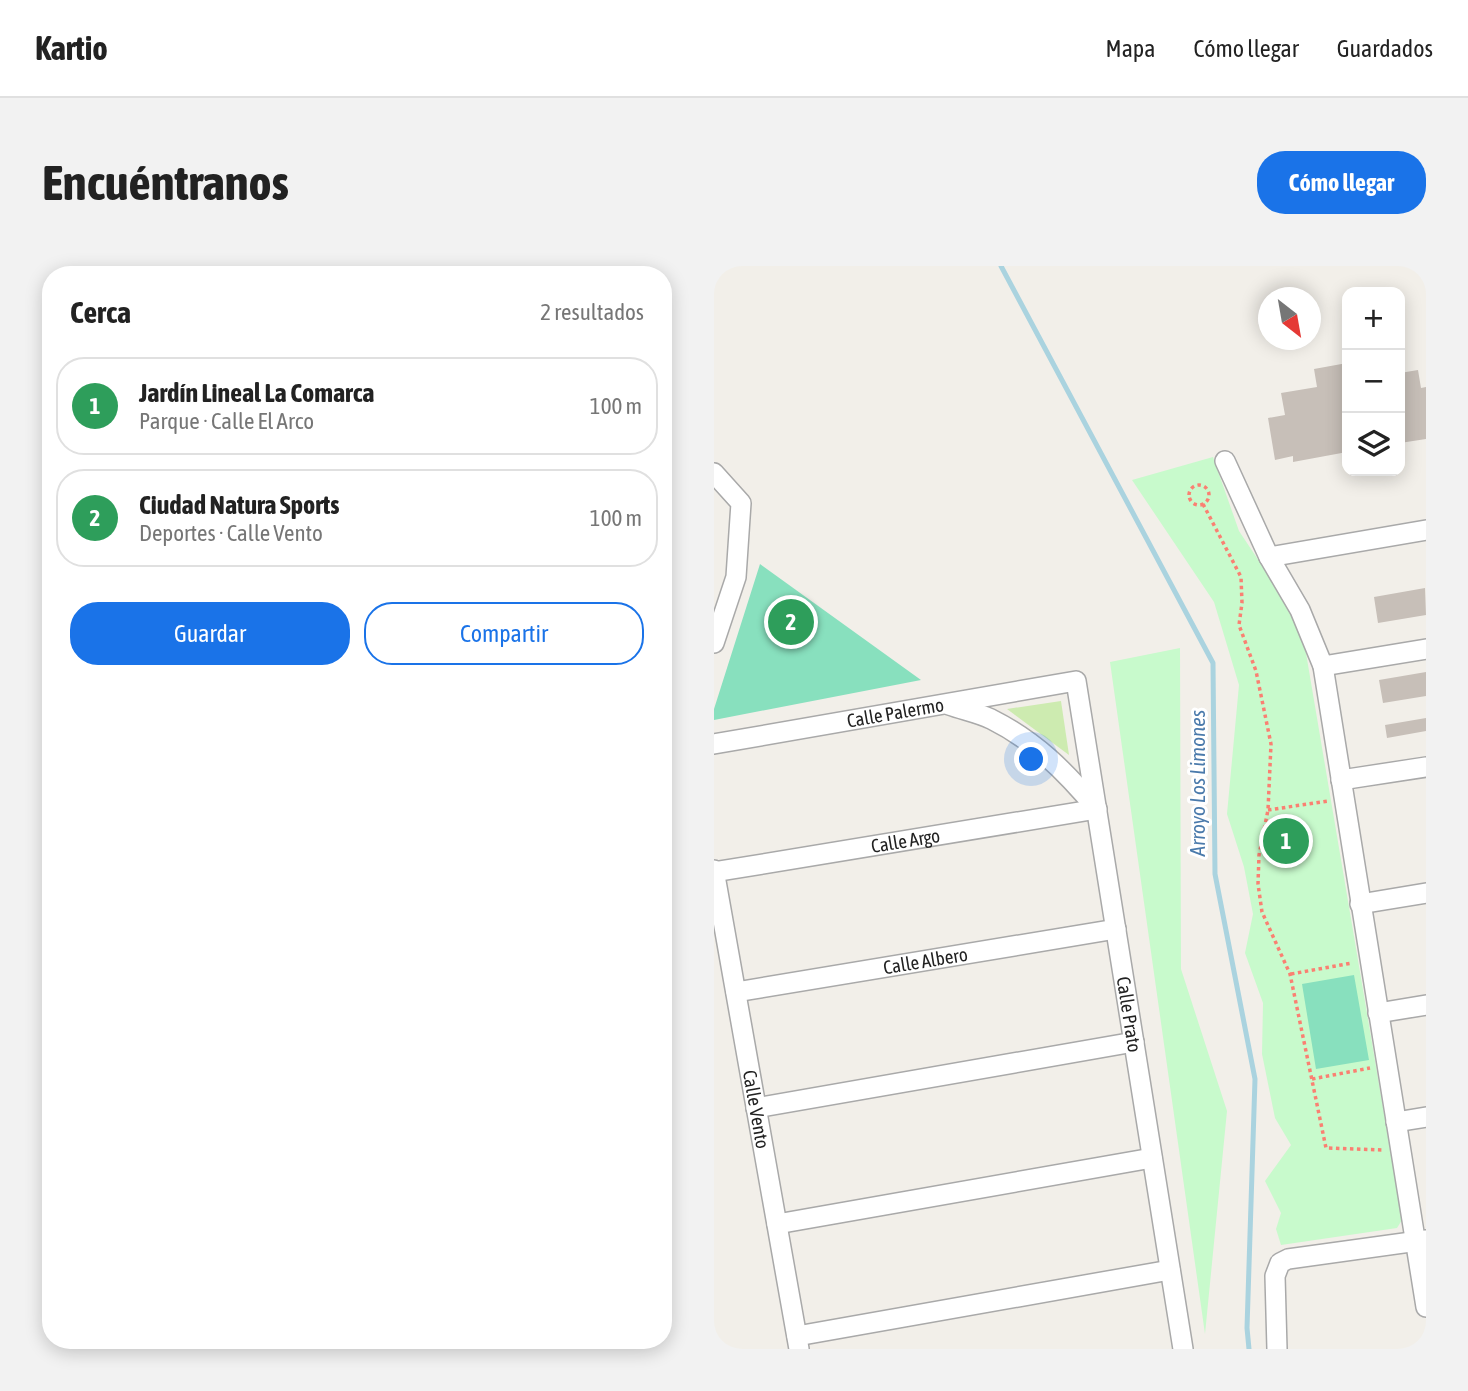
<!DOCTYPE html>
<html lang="es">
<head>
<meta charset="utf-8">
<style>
	body { margin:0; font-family:"Asap Condensed",sans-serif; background:#f2f2f2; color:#222 }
	.controls { position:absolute; right:21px; top:21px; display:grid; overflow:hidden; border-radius:14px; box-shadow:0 4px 18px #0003 }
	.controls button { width:63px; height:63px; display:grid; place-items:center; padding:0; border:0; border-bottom:2px solid #e0e0e0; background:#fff; color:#222; font:35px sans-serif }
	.compass { position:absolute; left:544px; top:21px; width:63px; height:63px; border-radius:50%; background:#fff; box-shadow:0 4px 18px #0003; rotate:149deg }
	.you { position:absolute; left:318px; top:494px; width:24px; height:24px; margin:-18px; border:5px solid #fff; border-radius:50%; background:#1a73e8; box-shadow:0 0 0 10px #1a73e833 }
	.badge { display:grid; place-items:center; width:46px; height:46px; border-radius:50%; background:#1a73e8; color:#fff; font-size:23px; font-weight:700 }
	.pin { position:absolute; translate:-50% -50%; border:4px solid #fff; box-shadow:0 2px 7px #0006 }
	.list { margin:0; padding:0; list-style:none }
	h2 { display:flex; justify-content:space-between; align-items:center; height:91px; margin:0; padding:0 28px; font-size:30px }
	h2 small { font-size:23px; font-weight:400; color:#767676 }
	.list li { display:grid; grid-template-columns:46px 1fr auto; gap:21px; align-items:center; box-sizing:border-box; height:98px; margin:0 14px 14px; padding:0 14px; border:2px solid #e0e0e0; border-radius:28px }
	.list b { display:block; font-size:26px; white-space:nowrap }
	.list p { margin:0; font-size:23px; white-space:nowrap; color:#767676 }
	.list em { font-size:23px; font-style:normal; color:#767676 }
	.actions { display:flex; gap:14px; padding:21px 28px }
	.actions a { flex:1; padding:16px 0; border:2px solid #1a73e8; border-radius:28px; text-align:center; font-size:24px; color:#1a73e8 }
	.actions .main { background:#1a73e8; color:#fff }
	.icon { flex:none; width:38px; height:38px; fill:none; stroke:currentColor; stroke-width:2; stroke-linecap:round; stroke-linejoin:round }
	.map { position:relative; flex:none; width:712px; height:1083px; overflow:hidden; border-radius:28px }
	header { display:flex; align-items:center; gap:42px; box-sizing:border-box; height:98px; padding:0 35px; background:#fff; border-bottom:2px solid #e0e0e0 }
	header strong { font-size:33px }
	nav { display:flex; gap:38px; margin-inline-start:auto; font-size:24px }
	.intro { display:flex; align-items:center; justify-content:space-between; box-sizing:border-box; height:168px; padding:0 42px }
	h1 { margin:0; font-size:49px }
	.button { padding:18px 32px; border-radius:28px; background:#1a73e8; color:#fff; font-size:24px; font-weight:700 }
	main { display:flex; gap:42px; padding:0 42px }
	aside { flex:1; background:#fff; border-radius:28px; box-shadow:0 4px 18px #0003 }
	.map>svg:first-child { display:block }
	.grass { fill:#cdebb0 }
	.park { fill:#c8facc }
	.pitch { fill:#88e0be }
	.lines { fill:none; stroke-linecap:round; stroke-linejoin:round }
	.stream { stroke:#aad3df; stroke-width:5 }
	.building { fill:#c7bfb8 }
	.minor-casing { stroke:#a9a9a9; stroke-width:22 }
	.path { stroke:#fa8072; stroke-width:3.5; stroke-dasharray:3.5 3.5; stroke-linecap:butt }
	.minor { stroke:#fff; stroke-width:19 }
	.labels { text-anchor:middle; stroke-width:6; stroke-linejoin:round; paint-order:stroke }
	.street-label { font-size:19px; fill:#222; stroke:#fff }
	.water-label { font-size:21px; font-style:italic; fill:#4a7aab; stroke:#fff }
</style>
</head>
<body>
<header>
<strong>Kartio</strong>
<nav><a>Mapa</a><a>Cómo llegar</a><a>Guardados</a></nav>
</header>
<div class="intro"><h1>Encuéntranos</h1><a class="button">Cómo llegar</a></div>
<main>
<aside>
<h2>Cerca<small>2 resultados</small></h2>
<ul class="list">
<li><span class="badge" style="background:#2e9e5b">1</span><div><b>Jardín Lineal La Comarca</b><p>Parque · Calle El Arco</p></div><em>100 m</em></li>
<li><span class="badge" style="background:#2e9e5b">2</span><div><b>Ciudad Natura Sports</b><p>Deportes · Calle Vento</p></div><em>100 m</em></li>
</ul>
<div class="actions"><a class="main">Guardar</a><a>Compartir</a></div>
</aside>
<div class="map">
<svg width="712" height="1083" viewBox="0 0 712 1083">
	<rect width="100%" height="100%" fill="#f2efe9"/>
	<path class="grass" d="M347,435L355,489L293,443Z"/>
	<path class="park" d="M499,191L525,265L577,343L592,387L688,954L683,962L567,979L562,963L567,947L551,915L577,879L561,852L548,788L549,737L531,687L539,648L530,601L513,548L525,419L500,336L418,214Z
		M466,382L467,703L513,845L491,1068L396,396Z"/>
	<path class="pitch" d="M46,298L207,414L0,454V443Z
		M640,709L655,794L602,803L588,718Z"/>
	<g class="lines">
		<path class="stream" d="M287,0L499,397L501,608L541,813L533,1062L535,1083"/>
	</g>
	<path class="building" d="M633,97V186L579,196V190L561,194L554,152L571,149L567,127L603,121L600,103Z
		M704,104L707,122L712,121V173L686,177V107Z
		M711,322L712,349L664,357L660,331Z
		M712,406V430L669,437L665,414Z
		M712,452V465L673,472L671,459Z"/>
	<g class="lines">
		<defs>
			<g id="minor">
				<path d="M511,195L555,291L586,344L609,400L712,1041"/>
				<path d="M0,207L27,237L22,311L0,377"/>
				<path d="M555,291L712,264"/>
				<path d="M609,400L712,383"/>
				<path d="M235,439C249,444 264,447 277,453C321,475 351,505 382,542"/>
				<path id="s1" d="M0,478L362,415L469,1083"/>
				<path d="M627,514L712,501"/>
				<path id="s2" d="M0,604L85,1083"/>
				<path id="s3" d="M0,606L383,543"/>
				<path d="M646,638L712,627"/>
				<path id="s4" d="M22,726L402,663"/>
				<path d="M664,747L712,739"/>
				<path d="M42,842L420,776"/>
				<path d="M682,856L712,851"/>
				<path d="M63,958L438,892"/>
				<path d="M83,1070L456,1004"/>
				<path d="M563,1083L561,1010L566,997L574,993L712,974"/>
			</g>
		</defs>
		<use href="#minor" class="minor-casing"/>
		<path class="path" d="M475 229a10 10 0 1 1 20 0a10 10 0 1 1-20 0Z
			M489,238L527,311L528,337L525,359L542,405L557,478L554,544L545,589L544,618L548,646L576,708L612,882L669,884
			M554,544L614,535
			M577,708L638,697
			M598,813L656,802"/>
		<use href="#minor" class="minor"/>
	</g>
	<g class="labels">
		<g class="street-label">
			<text dy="7" stroke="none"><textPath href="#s1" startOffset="184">Calle Palermo</textPath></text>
			<text dy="7" stroke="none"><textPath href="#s3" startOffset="194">Calle Argo</textPath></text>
			<text dy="7" stroke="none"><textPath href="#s4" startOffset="192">Calle Albero</textPath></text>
			<text dy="7" stroke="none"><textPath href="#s1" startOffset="705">Calle Prato</textPath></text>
			<text dy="7" stroke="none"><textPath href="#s2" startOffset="243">Calle Vento</textPath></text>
		</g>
		<g class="water-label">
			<text transform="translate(484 517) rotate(-90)" y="7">Arroyo Los Limones</text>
		</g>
	</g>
</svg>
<div class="controls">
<button>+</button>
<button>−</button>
<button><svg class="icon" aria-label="layers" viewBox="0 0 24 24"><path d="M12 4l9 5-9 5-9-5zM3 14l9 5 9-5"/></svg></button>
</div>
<svg class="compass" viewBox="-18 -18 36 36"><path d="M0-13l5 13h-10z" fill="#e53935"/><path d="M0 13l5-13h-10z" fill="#767676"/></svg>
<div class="you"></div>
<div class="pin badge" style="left:572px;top:575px;background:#2e9e5b">1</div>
<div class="pin badge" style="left:77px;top:356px;background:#2e9e5b">2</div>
</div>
</main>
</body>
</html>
